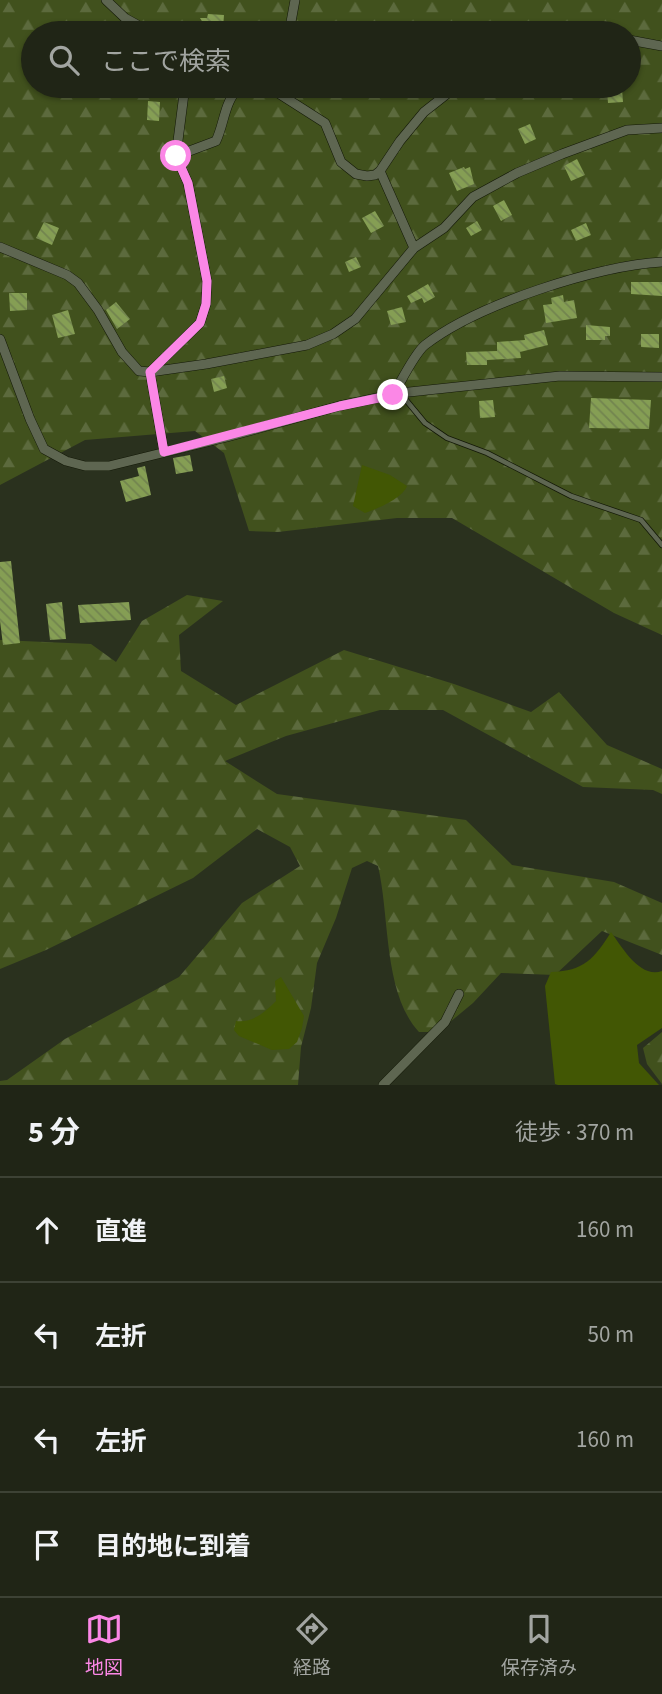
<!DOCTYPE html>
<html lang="ja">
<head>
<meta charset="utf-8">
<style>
	body { margin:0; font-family:"Source Sans 3","Noto Sans JP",sans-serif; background:#282d1f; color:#f1f3f6 }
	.stop { position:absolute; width:21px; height:21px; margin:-16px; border:5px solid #fb87e6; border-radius:50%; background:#fff }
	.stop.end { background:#fb87e6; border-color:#fff; box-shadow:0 2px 7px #0008 }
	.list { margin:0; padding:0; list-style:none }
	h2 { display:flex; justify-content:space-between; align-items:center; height:91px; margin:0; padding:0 28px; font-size:30px }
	h2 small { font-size:23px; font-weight:400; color:#a2a5a1 }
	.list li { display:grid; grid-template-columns:46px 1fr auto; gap:21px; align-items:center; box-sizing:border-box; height:105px; padding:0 28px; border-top:2px solid #3d4235 }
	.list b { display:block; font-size:26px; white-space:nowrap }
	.list em { font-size:23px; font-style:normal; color:#a2a5a1 }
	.icon { flex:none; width:38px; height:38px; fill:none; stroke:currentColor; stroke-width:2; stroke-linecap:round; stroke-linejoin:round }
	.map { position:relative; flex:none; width:662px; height:1085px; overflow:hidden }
	.search { position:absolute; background:#202516; box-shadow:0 2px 5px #0004; left:21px; right:21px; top:21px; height:77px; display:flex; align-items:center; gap:18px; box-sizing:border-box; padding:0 24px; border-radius:38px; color:#a2a5a1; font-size:26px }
	.sheet { height:511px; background:#202516 }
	nav { display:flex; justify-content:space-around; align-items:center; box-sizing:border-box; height:98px; border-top:2px solid #3d4235; background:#202516; font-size:19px; color:#a2a5a1 }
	nav a { display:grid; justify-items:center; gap:4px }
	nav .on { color:#fb87e6 }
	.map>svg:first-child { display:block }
	.forest { fill:url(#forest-firs); fill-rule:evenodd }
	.water { fill:#425704 }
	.building { fill:url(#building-back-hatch) }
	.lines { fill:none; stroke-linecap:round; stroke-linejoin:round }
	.service-casing { stroke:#131807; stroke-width:6 }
	.minor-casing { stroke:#131807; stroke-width:10 }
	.service { stroke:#5e6651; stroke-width:4.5 }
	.minor { stroke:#5e6651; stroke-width:9 }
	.route { stroke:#fb87e6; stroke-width:9 }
</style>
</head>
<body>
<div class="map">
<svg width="662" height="1085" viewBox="0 0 662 1085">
	<defs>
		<pattern id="forest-firs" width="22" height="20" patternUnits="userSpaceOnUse" patternTransform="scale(1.75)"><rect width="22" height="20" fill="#41511d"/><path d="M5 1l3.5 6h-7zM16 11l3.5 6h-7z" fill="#5c6a3d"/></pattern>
		<pattern id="building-back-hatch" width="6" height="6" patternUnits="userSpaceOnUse" patternTransform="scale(1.75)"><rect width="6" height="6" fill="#859e54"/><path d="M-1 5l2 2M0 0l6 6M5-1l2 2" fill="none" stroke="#72844f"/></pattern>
	</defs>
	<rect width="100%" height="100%" fill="#2a311e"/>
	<path class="forest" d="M0,0H662V635L614,613L452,518H397L278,532L249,531L224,453L195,431L85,440L0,485ZM33,33H629V86H33Z
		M187,595L223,601L179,635L181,671L236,705L344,650L454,684L531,712L559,692L607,745L662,769V794L653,790L583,787L443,710H380L286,736L225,761L277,794L466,820L512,865L614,882L662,903V955L602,931L555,975L501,973L473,1003L438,1032H419C383,993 390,917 378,866L367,861L352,868L336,918L317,963L311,1008L301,1047L298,1085H0V1081L7,1080L65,1039L179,977L242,903L300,866L290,847L257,829L193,878L46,950L0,969V640L91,644L116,662L142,621Z
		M662,1032V1084L647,1064L643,1048Z"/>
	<path class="water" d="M362,465L390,475L407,486C403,498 377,509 365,513L353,506Z
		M611,932C622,947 640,979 662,971V1028L637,1045L639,1063L659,1085H558L555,1084L545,986L551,972C584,971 594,959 611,932Z
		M281,977L304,1016L302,1028L297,1042L289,1049L272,1050L239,1036L234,1030L236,1021C253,1023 265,1012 276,1001L275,981Z"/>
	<path class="building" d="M208,14L224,15L223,29L206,28L200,18H207Z
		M622,89L623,102L608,103L607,91Z
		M148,101L160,102L159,121L147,120Z
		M530,124L536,139L525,144L518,129Z
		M577,159L585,175L571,181L564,166Z
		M464,167L465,169L470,167L474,184L457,191L449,173Z
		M504,200L512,215L501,221L493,206Z
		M375,211L384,226L371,233L362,218Z
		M477,221L482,230L471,236L466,228Z
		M44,222L59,228L52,245L36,238Z
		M586,223L591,235L576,241L571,230Z
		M356,257L361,267L349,272L345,262Z
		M631,282H662V296L631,294Z
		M428,284L435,297L424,303L422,298L411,303L407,296Z
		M9,293H27V310L10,311Z
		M563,295L564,302L574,300L577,318L546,323L543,305L552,304L551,298Z
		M116,302L130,319L117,329L106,310Z
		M402,307L406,322L391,325L387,311Z
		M68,310L75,334L58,338L52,315Z
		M586,325L610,327V336H605V340H586Z
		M544,330L548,345L520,352L521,358L487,360V365H467L466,352L497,351V342L525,340L524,335Z
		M641,334H659V348L641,347Z
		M224,376L227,388L214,392L211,379Z
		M591,398L651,400L649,429L589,428Z
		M493,400L495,417L480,418L479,401Z
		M190,455L193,471L176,474L173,458Z
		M145,466L151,495L126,502L120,481L139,476L137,468Z
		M11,561L20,643L3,645L0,621V562Z
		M62,602L66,639L50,640L46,604Z
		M129,602L131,620L80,623L78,605Z"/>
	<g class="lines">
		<defs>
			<path id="service" d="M401,394L425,423L447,438L487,453L571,496L641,520L662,545"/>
			<path id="minor" d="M106,0L125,18L152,33
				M289,33L295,0
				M629,40L662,46
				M267,86L325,123L341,162L356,174L367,176L375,175L380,171L400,141L424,112L457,86
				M176,156L216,141C225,122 224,100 241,86
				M380,171L414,248
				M0,247L67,275L78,283L98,310L122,352L139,371L150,372L206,364L307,345L333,334L355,319L414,248L444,228L473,197L517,173L562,154L627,130L662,128
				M0,339L30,419L44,449L66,461L85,466H109L227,437L339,406L400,393L560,376L662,377
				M150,372L200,323L206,304L207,281L188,183L176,156L185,86
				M150,372L164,452
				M393,395C401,382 414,354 425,345C476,305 598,265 662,262
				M383,1085L445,1022L459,994"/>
		</defs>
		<use href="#service" class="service-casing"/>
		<use href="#minor" class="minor-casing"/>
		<use href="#service" class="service"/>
		<use href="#minor" class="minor"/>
	</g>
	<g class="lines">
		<path class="route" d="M176,156L188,183L207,281L206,304L200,323L150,372L164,452L340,406L393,395"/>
	</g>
</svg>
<div class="stop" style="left:176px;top:156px"></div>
<div class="stop end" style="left:393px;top:395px"></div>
<div class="search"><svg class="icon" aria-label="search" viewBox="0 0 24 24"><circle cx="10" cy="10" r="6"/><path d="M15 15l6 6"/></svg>ここで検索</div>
</div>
<section class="sheet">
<h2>5 分<small>徒歩 · 370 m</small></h2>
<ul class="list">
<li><svg class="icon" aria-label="ahead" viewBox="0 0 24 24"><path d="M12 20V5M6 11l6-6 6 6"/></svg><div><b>直進</b></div><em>160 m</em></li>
<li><svg class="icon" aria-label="left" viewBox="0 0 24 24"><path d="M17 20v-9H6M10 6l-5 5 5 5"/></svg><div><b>左折</b></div><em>50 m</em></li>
<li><svg class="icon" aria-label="left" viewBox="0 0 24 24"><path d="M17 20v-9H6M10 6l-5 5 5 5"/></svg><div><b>左折</b></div><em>160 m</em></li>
<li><svg class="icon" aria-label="arrive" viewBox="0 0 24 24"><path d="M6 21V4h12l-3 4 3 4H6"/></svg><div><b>目的地に到着</b></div></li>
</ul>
</section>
<nav>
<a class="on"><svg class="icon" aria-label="map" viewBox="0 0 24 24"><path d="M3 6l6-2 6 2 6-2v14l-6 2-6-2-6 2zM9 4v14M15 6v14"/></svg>地図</a>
<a><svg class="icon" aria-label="directions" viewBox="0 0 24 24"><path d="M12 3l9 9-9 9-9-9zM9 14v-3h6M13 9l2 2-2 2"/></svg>経路</a>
<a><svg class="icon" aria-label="saved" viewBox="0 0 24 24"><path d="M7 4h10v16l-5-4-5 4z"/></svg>保存済み</a>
</nav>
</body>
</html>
